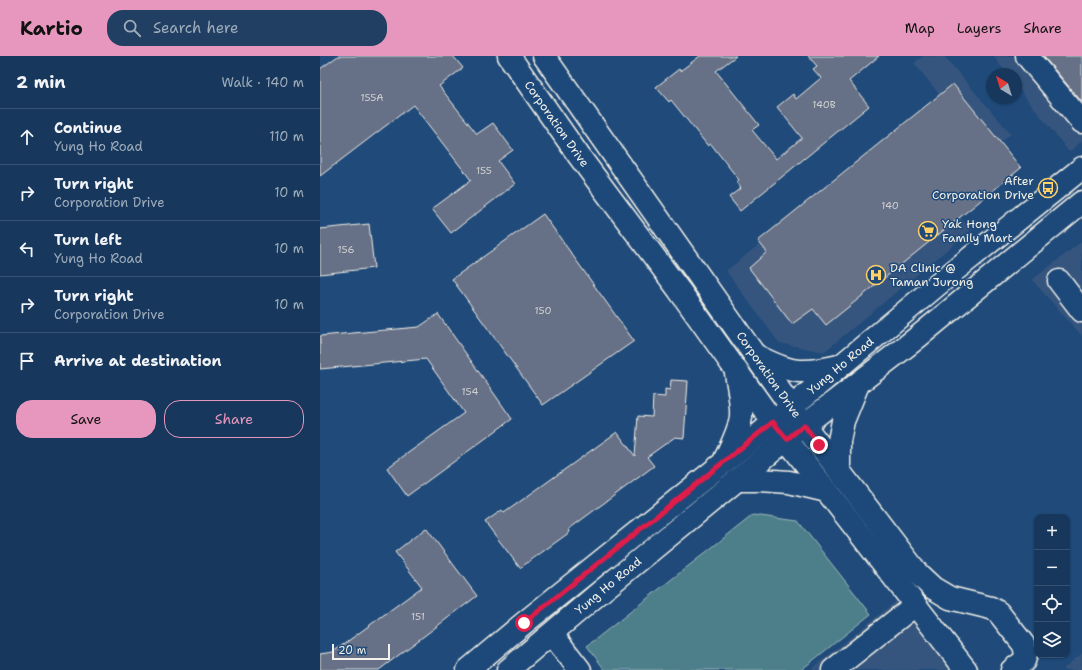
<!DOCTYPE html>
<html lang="en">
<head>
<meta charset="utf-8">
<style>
	body { margin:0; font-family:"Shantell Sans",sans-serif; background:#203f62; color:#f1f3f6 }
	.controls { position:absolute; right:12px; bottom:12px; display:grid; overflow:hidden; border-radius:8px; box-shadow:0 1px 3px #0004 }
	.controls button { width:36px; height:36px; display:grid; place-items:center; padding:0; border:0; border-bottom:1px solid #365272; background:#17385c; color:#f1f3f6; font:20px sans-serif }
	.compass { position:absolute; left:666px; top:12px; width:36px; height:36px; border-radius:50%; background:#17385c; box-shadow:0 1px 3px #0004; rotate:322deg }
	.scale { position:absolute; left:12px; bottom:10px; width:58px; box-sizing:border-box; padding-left:4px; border:2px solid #f4f1e8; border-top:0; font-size:11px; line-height:14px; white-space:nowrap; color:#f4f1e8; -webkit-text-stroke:3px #1f4a7a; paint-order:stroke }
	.stop { position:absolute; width:12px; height:12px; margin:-9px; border:3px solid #e11d48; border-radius:50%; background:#fff }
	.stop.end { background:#e11d48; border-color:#fff; box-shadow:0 1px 4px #0008 }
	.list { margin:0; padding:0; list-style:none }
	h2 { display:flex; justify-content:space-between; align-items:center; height:52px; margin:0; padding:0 16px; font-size:17px }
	h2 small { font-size:13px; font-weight:400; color:#9eacbb }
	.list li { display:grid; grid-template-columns:26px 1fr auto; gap:12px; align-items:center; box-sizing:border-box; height:56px; padding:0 16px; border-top:1px solid #365272 }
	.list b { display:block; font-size:15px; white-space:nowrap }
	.list p { margin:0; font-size:13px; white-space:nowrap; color:#9eacbb }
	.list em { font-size:13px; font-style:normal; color:#9eacbb }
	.actions { display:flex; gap:8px; padding:12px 16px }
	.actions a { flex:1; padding:9px 0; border:1px solid #e797bd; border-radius:16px; text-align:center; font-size:14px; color:#e797bd }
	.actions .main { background:#e797bd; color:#111 }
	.icon { flex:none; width:22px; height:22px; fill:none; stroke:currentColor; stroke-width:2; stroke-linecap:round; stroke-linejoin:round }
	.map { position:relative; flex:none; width:762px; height:614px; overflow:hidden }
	header { display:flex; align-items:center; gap:24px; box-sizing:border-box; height:56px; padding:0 20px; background:#e797bd; color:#111 }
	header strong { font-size:19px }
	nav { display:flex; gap:22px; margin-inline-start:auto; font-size:14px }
	.search { width:280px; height:36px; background:#203f62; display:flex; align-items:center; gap:10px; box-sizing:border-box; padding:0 14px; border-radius:16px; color:#9eacbb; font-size:15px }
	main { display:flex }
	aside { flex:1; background:#17385c }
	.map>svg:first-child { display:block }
	.built { fill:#34557e }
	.green { fill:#4d7f8a; stroke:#a0b8b9 }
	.building { fill:#666f86; stroke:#f4f1e8 }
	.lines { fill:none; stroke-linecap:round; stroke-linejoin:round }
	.minor-casing { stroke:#f4f1e8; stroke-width:25 }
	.minor { stroke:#1f4a7a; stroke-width:22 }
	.route { stroke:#e11d48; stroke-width:5 }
	.labels { text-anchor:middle; stroke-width:3; stroke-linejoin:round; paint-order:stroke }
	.number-label { font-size:10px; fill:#d0d0d0 }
	.street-label { font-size:12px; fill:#f4f1e8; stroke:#1f4a7a }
	.poi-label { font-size:12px; fill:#f4f1e8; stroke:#1f4a7a; text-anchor:start }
</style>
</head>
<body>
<header>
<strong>Kartio</strong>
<div class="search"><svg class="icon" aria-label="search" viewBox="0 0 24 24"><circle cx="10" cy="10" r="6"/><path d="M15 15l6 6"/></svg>Search here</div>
<nav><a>Map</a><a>Layers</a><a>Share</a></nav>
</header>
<main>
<aside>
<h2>2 min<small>Walk · 140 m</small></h2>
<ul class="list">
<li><svg class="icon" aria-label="ahead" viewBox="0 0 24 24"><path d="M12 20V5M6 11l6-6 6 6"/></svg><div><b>Continue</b><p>Yung Ho Road</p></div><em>110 m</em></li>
<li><svg class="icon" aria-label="right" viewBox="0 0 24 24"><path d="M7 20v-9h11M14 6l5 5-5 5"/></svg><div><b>Turn right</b><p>Corporation Drive</p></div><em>10 m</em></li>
<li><svg class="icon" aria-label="left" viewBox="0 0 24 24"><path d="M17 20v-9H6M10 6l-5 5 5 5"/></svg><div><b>Turn left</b><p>Yung Ho Road</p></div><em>10 m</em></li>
<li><svg class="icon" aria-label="right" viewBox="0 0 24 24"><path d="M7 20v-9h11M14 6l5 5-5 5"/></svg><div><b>Turn right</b><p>Corporation Drive</p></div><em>10 m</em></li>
<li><svg class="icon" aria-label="arrive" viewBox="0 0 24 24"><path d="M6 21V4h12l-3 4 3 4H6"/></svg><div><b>Arrive at destination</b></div></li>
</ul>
<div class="actions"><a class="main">Save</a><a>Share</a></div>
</aside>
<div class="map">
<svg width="762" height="614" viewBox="0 0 762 614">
	<rect width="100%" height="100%" fill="#1f4a7a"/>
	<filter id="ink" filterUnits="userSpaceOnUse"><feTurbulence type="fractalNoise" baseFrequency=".025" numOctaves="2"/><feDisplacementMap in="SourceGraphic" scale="8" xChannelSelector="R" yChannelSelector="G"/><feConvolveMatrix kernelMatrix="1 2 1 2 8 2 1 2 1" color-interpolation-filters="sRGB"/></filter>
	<g filter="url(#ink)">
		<path class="built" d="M603,0H624L691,78L667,98L594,7Z
			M673,0H762V85L749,96L696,29V18H687Z
			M631,150L651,174L504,296L459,287L406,215L442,186Z
			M762,185V280L712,224Z
			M580,542L634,614H490Z
			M762,597V614H742L756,602Z"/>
		<path class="green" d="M433,459L478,465L551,558L481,614H285L267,590Z"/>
		<path class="building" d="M18,0H133L143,12L119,30L157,78L173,67L193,94L178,105L195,128L131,177L112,153L151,124L93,49L0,120V13Z
			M380,0H416L396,15L439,69L432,74L456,103L482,82L457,51L473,38L476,43L501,22L493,13L497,10L488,0H559L529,25L549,50L420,155L409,141L421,132L416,126L419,124L391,88L388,90L351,44L349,46L336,31L359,13L360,15Z
			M723,0H762V46Z
			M633,28L701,112L506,269L493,253L472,268L429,212L447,196L438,185Z
			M223,158L314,285L223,349L132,223Z
			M49,168L54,212L0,218V173Z
			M118,258L192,363L87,440L67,412L144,357L106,303L0,313V280L99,271Z
			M351,324L368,325L364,382L355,381L327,401L334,410L249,473L250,476L200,512L165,466L182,454L184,457L297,376L315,400L318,360L332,361L333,340L345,341V333L350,334Z
			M106,472L157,540L59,614H0V598L13,596L102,531L75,496Z"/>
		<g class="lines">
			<defs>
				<g id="minor">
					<path id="s1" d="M189,0L259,100L359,234L453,366L646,614"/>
					<path id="s2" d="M224,0L484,369L598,518L613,532L630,542L671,552L678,556L704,589L706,598L704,605L692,614"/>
					<path d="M707,0L762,66"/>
					<path d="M739,225L762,255"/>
					<path d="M435,299C470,317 481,319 519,310"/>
					<path d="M405,403C411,390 419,376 421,361C422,347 418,331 416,317"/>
					<path d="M519,415V385L523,365L538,328"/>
					<path d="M417,424H440L469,426L507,435"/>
					<path d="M232,578L260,614"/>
					<path id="s3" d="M148,614L204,567L438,379L634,215L762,112"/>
					<path id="s4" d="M188,614L278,538L484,369L593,285L762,146"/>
					<path d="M513,614L595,549"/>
				</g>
			</defs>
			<use href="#minor" class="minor-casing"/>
			<use href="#minor" class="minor"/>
		</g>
	</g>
	<g class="lines" filter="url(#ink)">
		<path class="route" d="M204,567L453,366L467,383L484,369L499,389"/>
	</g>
	<defs>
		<symbol id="bus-ring" viewBox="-11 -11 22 22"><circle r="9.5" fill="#1f4a7a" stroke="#ffd166" stroke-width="1.5"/><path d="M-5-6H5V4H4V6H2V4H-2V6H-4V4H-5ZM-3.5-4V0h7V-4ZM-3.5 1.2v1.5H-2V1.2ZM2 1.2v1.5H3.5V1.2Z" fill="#ffd166"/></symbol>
		<symbol id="supermarket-ring" viewBox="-11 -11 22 22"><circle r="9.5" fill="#1f4a7a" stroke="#ffd166" stroke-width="1.5"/><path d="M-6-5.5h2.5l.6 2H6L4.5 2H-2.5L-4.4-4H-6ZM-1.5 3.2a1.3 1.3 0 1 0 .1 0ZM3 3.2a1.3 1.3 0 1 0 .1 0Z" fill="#ffd166"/></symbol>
		<symbol id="hospital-ring" viewBox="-11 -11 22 22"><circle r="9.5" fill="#1f4a7a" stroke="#ffd166" stroke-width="1.5"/><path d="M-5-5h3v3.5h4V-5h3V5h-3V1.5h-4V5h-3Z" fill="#ffd166"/></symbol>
	</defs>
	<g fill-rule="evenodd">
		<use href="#bus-ring" x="717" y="121" width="22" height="22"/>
		<use href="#supermarket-ring" x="597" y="164" width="22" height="22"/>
		<use href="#hospital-ring" x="545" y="208" width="22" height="22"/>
	</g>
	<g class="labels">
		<g class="number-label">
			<text x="52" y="45">155A</text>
			<text x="504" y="52">140B</text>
			<text x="164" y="118">155</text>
			<text x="570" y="153">140</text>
			<text x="26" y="197">156</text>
			<text x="223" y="258">150</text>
			<text x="150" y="339">154</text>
			<text x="98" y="564">151</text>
		</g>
		<g class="street-label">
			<text dy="4" stroke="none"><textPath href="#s1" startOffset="83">Corporation Drive</textPath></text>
			<text dy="4" stroke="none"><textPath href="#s3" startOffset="481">Yung Ho Road</textPath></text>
			<text dy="4" stroke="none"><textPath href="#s2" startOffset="390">Corporation Drive</textPath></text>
			<text dy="4" stroke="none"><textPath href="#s4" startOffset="131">Yung Ho Road</textPath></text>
		</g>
		<g class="poi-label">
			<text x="714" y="129" text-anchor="end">After<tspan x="714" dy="14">Corporation Drive</tspan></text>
			<text x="622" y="172">Yak Hong<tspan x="622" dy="14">Family Mart</tspan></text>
			<text x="570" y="216">DA Clinic @<tspan x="570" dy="14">Taman Jurong</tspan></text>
		</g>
	</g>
</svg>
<div class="controls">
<button>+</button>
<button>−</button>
<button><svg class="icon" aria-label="locate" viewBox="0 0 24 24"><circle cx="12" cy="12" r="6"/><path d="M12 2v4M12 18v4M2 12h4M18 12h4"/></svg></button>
<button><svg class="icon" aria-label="layers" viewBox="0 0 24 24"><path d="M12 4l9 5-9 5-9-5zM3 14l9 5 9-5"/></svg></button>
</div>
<svg class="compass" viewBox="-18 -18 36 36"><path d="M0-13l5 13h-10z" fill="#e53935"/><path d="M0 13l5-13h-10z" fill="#9eacbb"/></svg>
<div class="scale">20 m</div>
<div class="stop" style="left:204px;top:567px"></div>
<div class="stop end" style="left:499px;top:389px"></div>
</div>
</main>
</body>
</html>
